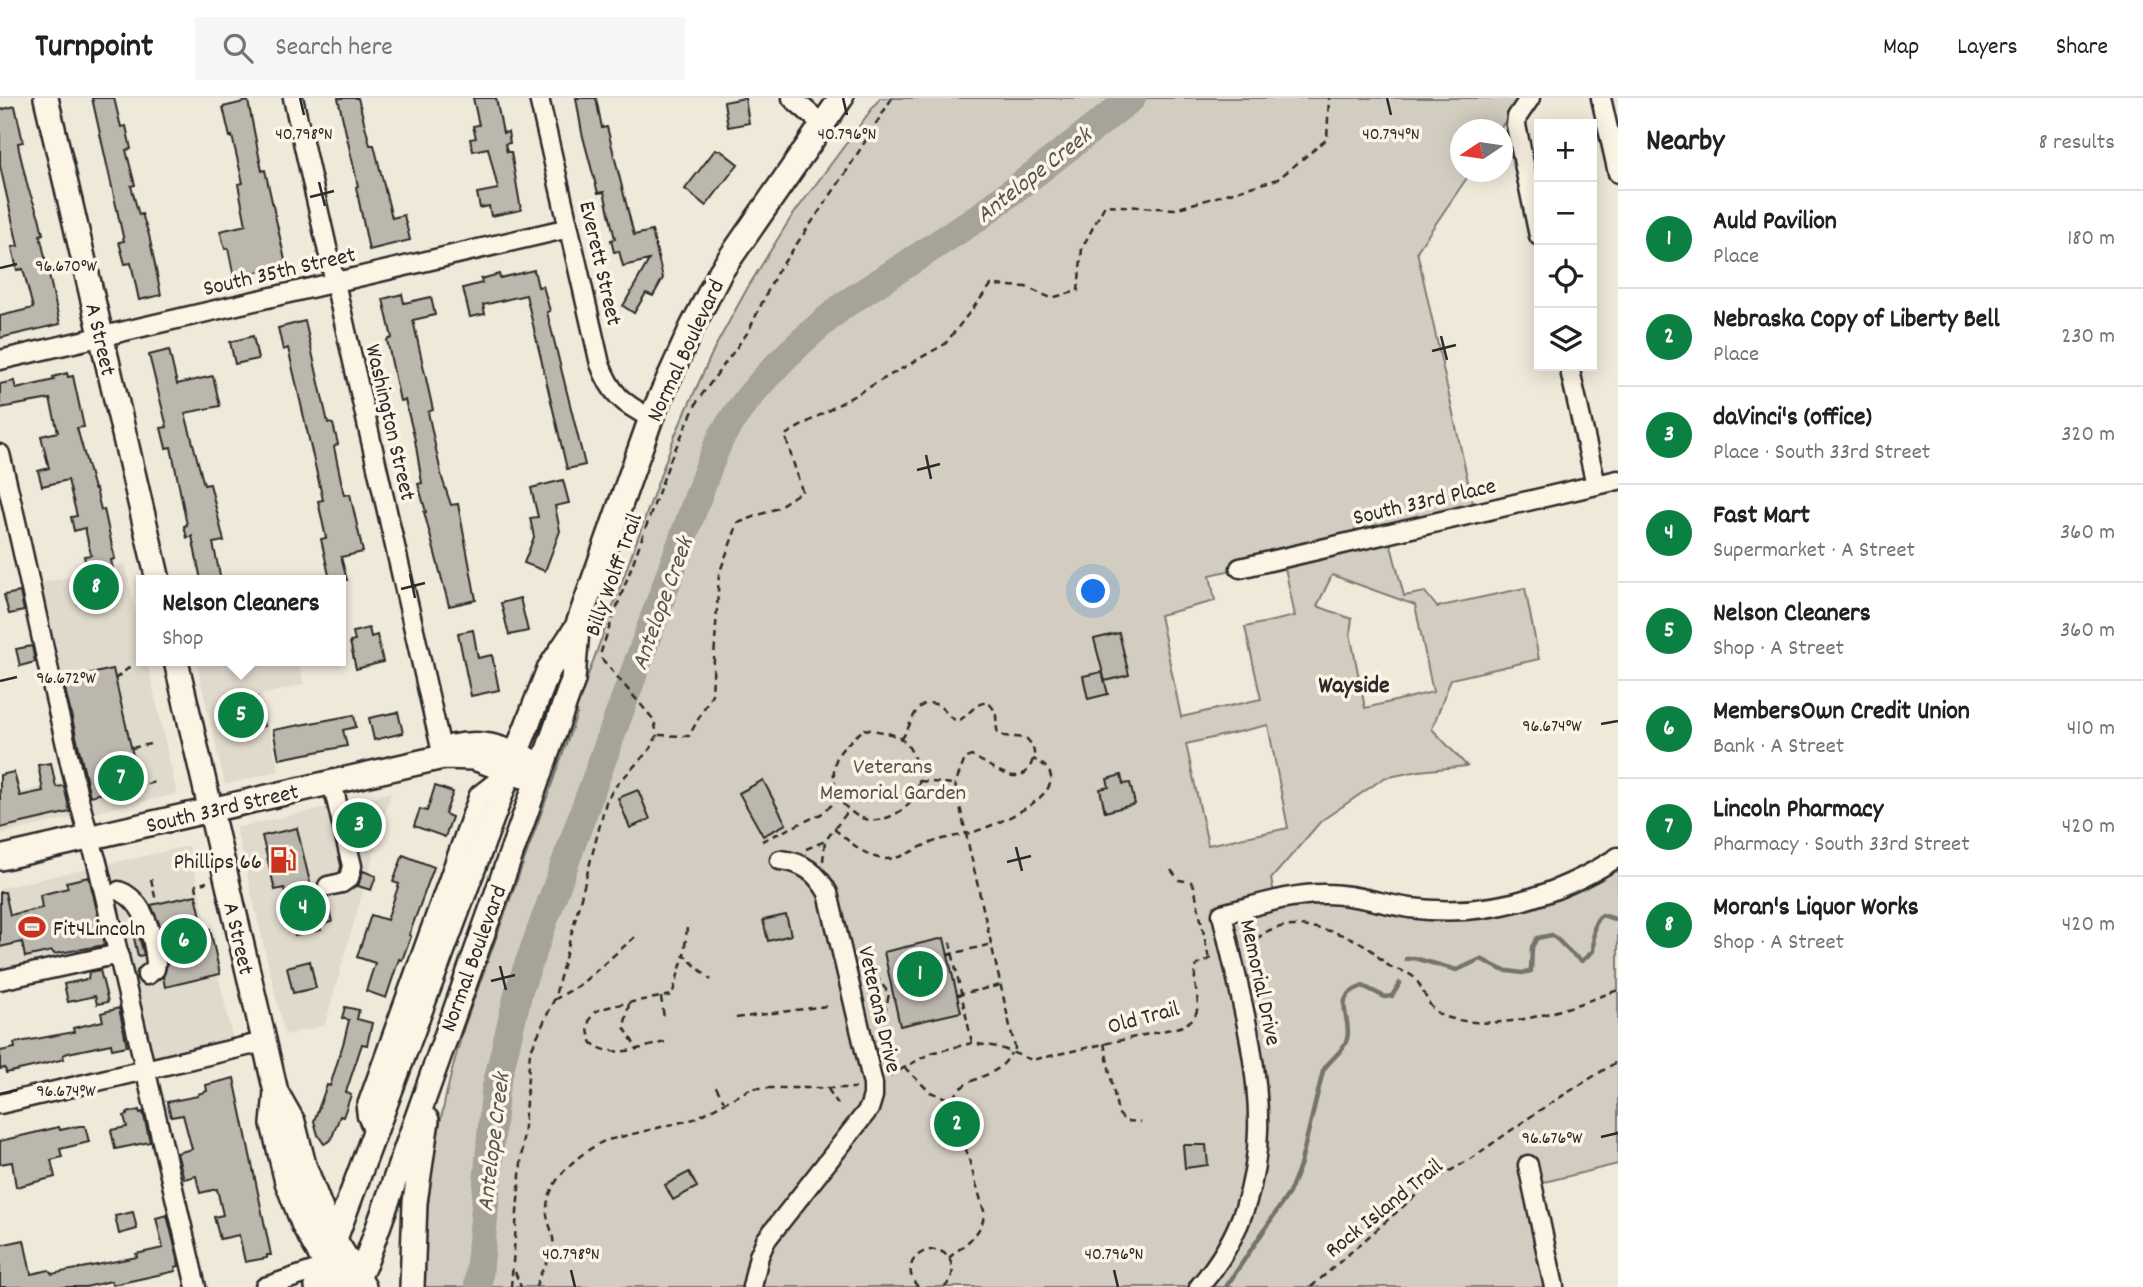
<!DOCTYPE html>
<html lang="en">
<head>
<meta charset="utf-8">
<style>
	body { margin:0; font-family:Dekko,sans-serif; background:#f6f6f6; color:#202124 }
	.controls { position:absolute; right:21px; top:21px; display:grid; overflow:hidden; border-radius:0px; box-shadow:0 4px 18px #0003 }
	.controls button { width:63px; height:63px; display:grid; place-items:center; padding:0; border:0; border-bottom:2px solid #e0e0e0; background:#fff; color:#202124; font:35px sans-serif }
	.compass { position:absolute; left:1450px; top:21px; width:63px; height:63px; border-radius:50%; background:#fff; box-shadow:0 4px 18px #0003; rotate:257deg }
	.you { position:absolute; left:1094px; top:494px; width:24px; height:24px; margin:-18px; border:5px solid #fff; border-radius:50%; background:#1a73e8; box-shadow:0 0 0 10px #1a73e833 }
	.badge { display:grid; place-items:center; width:46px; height:46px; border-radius:50%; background:#0b8043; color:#fff; font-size:23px; font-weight:700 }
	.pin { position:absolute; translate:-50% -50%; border:4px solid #fff; box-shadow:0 2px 7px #0006 }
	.popup { position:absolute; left:136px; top:477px; width:210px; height:91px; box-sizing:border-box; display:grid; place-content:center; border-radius:0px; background:#fff; filter:drop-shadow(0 2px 5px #0005); font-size:23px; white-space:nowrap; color:#757577 }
	.popup b { font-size:26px; color:#202124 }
	.popup::after { content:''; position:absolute; left:50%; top:100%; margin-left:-14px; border:14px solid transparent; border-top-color:#fff }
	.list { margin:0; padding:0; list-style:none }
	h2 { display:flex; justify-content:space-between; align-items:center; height:91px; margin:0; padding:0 28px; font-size:30px }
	h2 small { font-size:23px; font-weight:400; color:#757577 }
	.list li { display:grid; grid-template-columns:46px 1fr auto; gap:21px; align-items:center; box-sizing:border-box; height:98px; padding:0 28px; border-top:2px solid #e0e0e0 }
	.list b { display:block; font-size:26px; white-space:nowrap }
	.list p { margin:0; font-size:23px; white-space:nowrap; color:#757577 }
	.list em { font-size:23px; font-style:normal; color:#757577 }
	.icon { flex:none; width:38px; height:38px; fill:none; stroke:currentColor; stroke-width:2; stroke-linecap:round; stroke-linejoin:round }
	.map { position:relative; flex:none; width:1618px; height:1189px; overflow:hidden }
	header { display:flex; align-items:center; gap:42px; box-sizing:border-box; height:98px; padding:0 35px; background:#fff; border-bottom:2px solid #e0e0e0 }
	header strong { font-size:33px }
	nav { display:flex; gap:38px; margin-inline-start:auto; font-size:24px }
	.search { width:490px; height:63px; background:#f6f6f6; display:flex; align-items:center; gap:18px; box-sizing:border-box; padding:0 24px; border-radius:0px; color:#757577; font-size:26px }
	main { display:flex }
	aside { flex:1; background:#fff }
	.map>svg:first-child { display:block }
	.built { fill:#e0dacc }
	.green { fill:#d2cdc0; stroke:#7e7c76; stroke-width:2; fill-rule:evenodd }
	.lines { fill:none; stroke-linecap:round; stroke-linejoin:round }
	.stream { stroke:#75736d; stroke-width:4.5 }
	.river { stroke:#a6a399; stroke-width:28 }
	.building { fill:#bcb7ac; stroke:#2b2b2b; stroke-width:2 }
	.minor-casing { stroke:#2b2b2b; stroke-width:23 }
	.major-casing { stroke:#2b2b2b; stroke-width:28 }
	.path { stroke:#2b2b2b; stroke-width:2.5; stroke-dasharray:7 5; stroke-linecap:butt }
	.minor { stroke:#fcf5e5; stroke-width:18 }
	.major { stroke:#fcf5e5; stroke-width:23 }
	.ticks { fill:none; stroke:#2b2b2b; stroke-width:2.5 }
	.labels { text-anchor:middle; stroke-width:7; stroke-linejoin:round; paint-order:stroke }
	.street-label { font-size:23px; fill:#2b2b2b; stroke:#fcf5e5 }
	.park-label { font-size:23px; fill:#555450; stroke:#fcf5e5 }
	.poi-label { font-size:23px; fill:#2b2b2b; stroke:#fcf5e5; text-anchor:end }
	.water-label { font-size:24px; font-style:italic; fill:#565552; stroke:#fcf5e5 }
	.neighbourhood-label { font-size:24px; font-weight:bold; fill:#2b2b2b; stroke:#fcf5e5 }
	.ticks-label { font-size:18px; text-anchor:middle; fill:#2b2b2b; stroke:#fcf5e5; stroke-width:7; stroke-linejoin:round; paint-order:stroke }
</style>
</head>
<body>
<header>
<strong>Turnpoint</strong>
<div class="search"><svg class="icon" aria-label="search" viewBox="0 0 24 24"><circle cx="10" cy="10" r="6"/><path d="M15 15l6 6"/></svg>Search here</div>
<nav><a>Map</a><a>Layers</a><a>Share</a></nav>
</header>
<main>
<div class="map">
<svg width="1618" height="1189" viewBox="0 0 1618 1189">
	<rect width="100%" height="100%" fill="#efe9da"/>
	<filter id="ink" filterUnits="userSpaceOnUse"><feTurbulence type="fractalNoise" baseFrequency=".0143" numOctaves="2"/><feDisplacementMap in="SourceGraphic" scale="14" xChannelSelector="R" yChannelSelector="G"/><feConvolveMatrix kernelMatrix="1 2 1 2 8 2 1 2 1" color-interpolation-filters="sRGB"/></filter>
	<g filter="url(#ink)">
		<path class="built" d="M125,466L141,539V563H147L177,696L0,736V699L74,682L29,488Z
			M196,563H298L304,586L261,597L279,673L225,687Z
			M391,694L325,927L285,937L236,730Z
			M189,748L235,951L146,972L119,856L0,882V790Z"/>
		<path class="green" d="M880,0H1521L1500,31L1461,32V74H1471L1417,153L1475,415L1388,436L1404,498L1425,494L1437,509L1525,490L1539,561L1451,581L1432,631L1467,668L1419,673L1384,680L1321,723L1271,781L1276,804L1364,800L1502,807L1618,759V1066L1532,1087L1554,1189H424C424,1097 438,1017 464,929L577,616H574L675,337L714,251L748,189L790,121ZM1283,460L1295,518L1245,529L1261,601L1181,619L1160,517L1215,503L1210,477ZM1332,477L1415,507L1433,594L1365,610L1350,535L1352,521L1317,508ZM1268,627L1288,730L1208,747L1186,646Z"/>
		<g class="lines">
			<path class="stream" d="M1406,861L1414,860L1457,872L1481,861L1502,872L1522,875L1531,873L1532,849L1537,840L1552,837C1563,845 1570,857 1582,863L1593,853C1595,840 1590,825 1602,817L1618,822
				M1226,1189L1289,1095L1300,1068L1323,973C1329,961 1343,955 1347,941C1353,919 1329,900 1363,888L1385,899L1392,898L1400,885"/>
			<path class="river" d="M478,1189L495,993L519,892L709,368C714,356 718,343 725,333C755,284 800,243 844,207L979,119L1132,0"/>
		</g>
		<path class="building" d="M92,0H114L121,29L126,28L131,51L126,52L135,87L131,88L139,117L142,116L149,137L161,197L139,202L131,165L125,166L119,144L124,143Z
			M338,0H358L370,47H374L392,120L404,117L410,142L369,152L356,89L358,88Z
			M473,0H496L503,35L508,34L510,45L505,46L507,54H511L521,112L491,118L489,108L480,110L477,95L498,91L488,50L473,53L470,41L476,40L473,28L479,27Z
			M576,0H596L602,30L607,29L634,137L652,133L663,180L653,198L646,195L634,215L623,208L649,162L623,168L619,153L614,154L611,142L615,141L604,94L598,95L582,35Z
			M745,0L749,25L728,29L724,4Z
			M248,3L262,73L265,72L287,171L267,175L266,172L234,179L228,150L225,151L220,133L246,127L238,86L243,85L232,38L230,39L223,9Z
			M15,8L23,44L18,45L19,52L28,90L39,119L43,136L40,137L60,226L0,240V218L33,210L23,171L17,172L12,149L18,148L0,68V12Z
			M715,52H720L738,66L706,108L685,91Z
			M534,172L538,189L543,188L550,213L547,214L585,367L567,371L526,197L483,207L485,216L470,219L463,190L482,185L481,181L499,176L500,180Z
			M402,196L404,205L431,199L435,217L413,222L433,312L428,314L442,380L451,407L458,406L476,502L449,508L424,414H426L418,386L422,385L415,342L405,302L400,303L387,242L392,240L383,201Z
			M305,223L328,325L333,326L338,346L334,349L344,397L350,396L363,454L341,459L347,482H330L321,441L326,440L318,403L323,402L288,250L283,252L278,230Z
			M253,238L258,261L235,266L230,244Z
			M169,252L177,286L213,278L220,308L185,315L204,387L210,386L224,443L213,445L221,482H201L192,438L187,440L184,428L187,427L171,349L166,350L161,330L167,329L149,257Z
			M67,275L68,279L73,278L84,329L77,330L94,391H96L101,412L104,411L115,461L111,462L119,497L78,506L73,481L88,477L84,458L91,457L85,430L74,433L71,419L77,418L68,382L42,388L38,373L49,370L41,338L58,334L50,301L0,310V286L14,283L16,291L54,282L53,279Z
			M563,382L569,405L555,408L560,433L545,473L524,465L534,439L530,420L538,419L531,390Z
			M20,494L24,513L9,516L4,497Z
			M520,500L528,533L509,537L501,505Z
			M369,530L371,539L377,537L383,564L356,571L350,544L355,543L353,534Z
			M473,532L478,560L492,557L499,592L471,598L458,535Z
			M1119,535L1129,577L1105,583L1094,541Z
			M32,548L35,564L20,568L16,551Z
			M113,571L138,679L133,688L90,698L63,582Z
			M1102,574L1108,596L1088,601L1083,578Z
			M257,599L264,628L229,636L222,607Z
			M398,614L403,635L374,642L369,620Z
			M354,617L356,629L343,632L347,648L279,661L273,632Z
			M51,665L56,689L64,688L70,714L0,730V677L14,674L20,698L43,693L38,667Z
			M1121,677L1123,686L1130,685L1135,706L1105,714L1100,691L1109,689L1107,681Z
			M763,682L786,726L763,738L739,695Z
			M435,688L453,694L445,716L452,719L445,739L414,728L420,711L427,713Z
			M638,692L650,721L630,730L618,700Z
			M370,716L374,733L370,742L358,744L352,720Z
			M297,730L312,793L318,792L326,799L332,824L319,827L321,832L295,838L284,790L275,792L262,738Z
			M403,757L434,769L409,837L411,838L402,862L399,861L386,900L366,893L375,865L357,859L371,817L387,822L399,786L393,784Z
			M363,773L376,778L371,792L358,788Z
			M89,779L105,847L54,856L52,853L25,859L22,844L0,849V794H5L10,817L42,810L40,797L68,790L66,784Z
			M196,797L204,832L210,831L220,876L165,889L163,879L167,867L166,853L161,830L151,807Z
			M786,817L791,837L768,843L763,822Z
			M137,830L144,857L138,858L132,831Z
			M944,840L961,914L900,928L884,854Z
			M310,863L316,890L293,895L287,869Z
			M100,872L108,904L97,906L95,898L68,904L64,886L88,881L89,874Z
			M345,909L359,912L357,921L372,925L367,947L362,946L346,994L351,997L343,1019L340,1018L331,1042L324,1046L318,1037L314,1023L327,987L330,988L344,943L349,922L342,920Z
			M119,910L127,948L112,951L111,946L68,955L63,957L64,961L41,967L6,975L5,970L0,971V953L15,950L14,945L74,934L73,930L103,923L101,915Z
			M234,980L271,1157H267V1160L250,1163L245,1164L239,1137L220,1141L214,1119L223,1117L217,1091L200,1095L196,1078L184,1081L177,1055L192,1051L183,1017L171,1019L167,1004L198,998V996L207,993L206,987Z
			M139,1012L140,1015L143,1014L150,1044L115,1051L111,1032L127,1029L124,1018L127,1017V1015Z
			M79,1028H85L89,1044L60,1051L62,1059L51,1062L55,1079L16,1089L12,1064L0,1066V1043L59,1029L60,1032Z
			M1183,1047H1206L1208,1067L1185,1070Z
			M689,1074L697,1089L673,1102L665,1087Z
			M133,1114L137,1131L119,1136L115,1118Z
			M167,1117L178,1161L179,1168L175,1169L176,1173L112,1187L111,1183L86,1189H0V1147L24,1142L31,1176L49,1172L52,1176L137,1159L136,1156L163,1150L156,1120Z"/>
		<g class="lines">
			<defs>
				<path id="minor" d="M293,0L443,659
					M539,0L600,266C611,296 623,306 651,320
					M792,0L822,26
					M1530,0L1517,19L1516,27L1539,138
					M1601,0L1618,75
					M0,262L569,130
					M1569,268L1596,387
					M0,356C23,448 41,542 63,634C73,678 83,722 97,764L196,1189
					M1240,470L1618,382
					M328,788L342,785L349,780L352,768L332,684
					M119,793C145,802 154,841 156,865L155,871L147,877
					M0,882L119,856
					M0,1006L264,944
					M375,1035L367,1018L366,1010L479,697L510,673
					M1528,1067L1554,1189
					M265,1189L325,1169L331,1171
					M752,1189L759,1158L766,1142L869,1011L873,998V986L828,795C817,775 803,764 780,762
					M1199,1189C1297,1075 1250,945 1222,816C1255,808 1292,795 1326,796C1355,796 1382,806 1410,810C1485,820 1556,799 1618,759"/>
				<path id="major" d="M46,0L158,482
					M176,563L276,994L293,1024L304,1067L322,1114L335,1142L364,1189
					M452,649C485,642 501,650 530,662
					M0,760L443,659L474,660L523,678
					M276,994L273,1026L287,1084L304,1128L339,1189
					M317,1189L516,656L549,571L577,529L651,320L692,229L721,173L841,0
					M354,1189L366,1163L573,582L577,531
					M412,1189L415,1104L427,1022"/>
			</defs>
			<use href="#minor" class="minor-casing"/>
			<use href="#major" class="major-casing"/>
			<path class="path" d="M115,581L131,568
				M864,631C875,633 891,634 901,641C908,645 913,656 915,663C916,670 920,678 919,685C915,712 876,734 853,715C844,708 837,701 835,689C830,656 842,651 864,631Z
				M659,637L689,638L712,596L719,476L738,425L775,411L802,393L785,337L945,246L991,187L1026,189L1051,200L1078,193L1082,150L1105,107L1175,111L1278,81L1327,41L1329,0
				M901,641C912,631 913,600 935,606C945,609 948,621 958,623C968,619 984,592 994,612C998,619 995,627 998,635L1004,638L1026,640C1032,646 1036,653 1033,661C1022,698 989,664 971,658L965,661L955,686
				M132,650L150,646
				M920,683L955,686L966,736C990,731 1092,688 1033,661
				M136,685L140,688L158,683
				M357,716L370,714L374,717
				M834,731C847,741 860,754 875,759C895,766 910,753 928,746C939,741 953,739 966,736L1015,950L1014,956
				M762,743L821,716L839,701
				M806,751L825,743
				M823,763L825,743L849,712
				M1171,772L1179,782L1191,784L1194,788L1209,861
				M151,781L156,803
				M197,793L196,787L207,784
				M687,830L684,857L711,882
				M950,844L972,945
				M1247,849C1254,844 1260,837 1268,833C1291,821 1340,833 1361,845C1371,850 1377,858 1385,865C1394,873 1410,872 1417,883C1427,897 1428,913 1446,919C1502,936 1566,911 1618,892
				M947,857L992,846
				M863,879L871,877L879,882L889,896L886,910L875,917
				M957,897L1001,887
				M661,899L664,920
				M554,902L581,886L637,837
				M629,906L624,929L637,951
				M736,920L826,908
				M665,944C643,949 612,962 592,945C587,935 586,922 595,914C605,907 658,900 672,897L684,857
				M1104,945L1118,1015L1125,1023L1141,1024
				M904,969L930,994L955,1003
				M889,978L931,955L972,945L998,949L1032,962L1180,929C1213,915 1188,891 1197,867L1214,859
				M716,989L724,1003
				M828,991L838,1006
				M947 1023a11 11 0 1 1 22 0a11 11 0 1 1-22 0Z
				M957,1012L954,1001C962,976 997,984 1011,955
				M949,1160C963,1147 985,1135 984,1113L961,1034
				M515,1174L521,1189
				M511,1189L530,954L554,902L606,704L614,690L651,650L657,637L654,622L602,561L601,554L606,539L671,360L698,302L748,234L776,176L843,79L892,0
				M536,1189C539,1174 549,1164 553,1149C555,1138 549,1129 547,1117C544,1084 578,1056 604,1043L694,1021L752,990H856
				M918,1189C891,1158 945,1135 952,1168C954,1177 950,1183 945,1189
				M1311,1189L1431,1084L1472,1060L1540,1012L1618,963"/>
			<use href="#minor" class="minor"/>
			<use href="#major" class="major"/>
		</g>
	</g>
	<path class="ticks" d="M300,0L304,17M843,0L847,17M1387,0L1391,17M319,84L325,108M310,99L334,93M0,170L17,166M1441,238L1447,262M1432,253L1456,247M926,357L931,381M917,372L940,366M410,476L415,500M401,491L425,485M0,583L17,579M1601,626L1618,623M1016,749L1022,773M1007,764L1031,758M500,868L506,892M491,883L515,877M0,996L17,992M1601,1039L1618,1035M571,1172L575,1189M1114,1172L1118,1189"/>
	<defs>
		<symbol id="fuel-bare" viewBox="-9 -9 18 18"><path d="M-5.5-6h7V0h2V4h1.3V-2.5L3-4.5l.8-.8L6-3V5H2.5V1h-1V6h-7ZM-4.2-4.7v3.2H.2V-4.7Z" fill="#c8321e" stroke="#fcf5e5" stroke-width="2.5" paint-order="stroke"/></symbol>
		<symbol id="stadium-bare" viewBox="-9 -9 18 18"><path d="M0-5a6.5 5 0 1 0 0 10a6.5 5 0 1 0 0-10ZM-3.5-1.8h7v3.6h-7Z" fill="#c8321e" stroke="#fcf5e5" stroke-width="2.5" paint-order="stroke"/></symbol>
	</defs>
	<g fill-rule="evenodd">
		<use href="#fuel-bare" x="264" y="743" width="38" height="38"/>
		<use href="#stadium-bare" x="13" y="810" width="38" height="38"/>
	</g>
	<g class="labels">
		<g class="street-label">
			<text transform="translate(602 165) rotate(77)" y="8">Everett Street</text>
			<text transform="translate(279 172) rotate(-13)" y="8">South 35th Street</text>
			<text transform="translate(102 241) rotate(77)" y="8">A Street</text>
			<text transform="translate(684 252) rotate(-65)" y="8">Normal Boulevard</text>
			<text transform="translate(392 324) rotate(77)" y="8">Washington Street</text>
			<text transform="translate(1424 402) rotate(-13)" y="8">South 33rd Place</text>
			<text transform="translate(612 476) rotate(-70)" y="8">Billy Wolff Trail</text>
			<text transform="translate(222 709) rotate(-13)" y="8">South 33rd Street</text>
			<text transform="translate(240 840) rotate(77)" y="8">A Street</text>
			<text transform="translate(472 860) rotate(-70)" y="8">Normal Boulevard</text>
			<text transform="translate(1262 884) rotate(78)" y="8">Memorial Drive</text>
			<text transform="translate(881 911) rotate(77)" y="8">Veterans Drive</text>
			<text transform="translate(1143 918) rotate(-15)" y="8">Old Trail</text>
			<text transform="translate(1383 1109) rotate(-39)" y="8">Rock Island Trail</text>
		</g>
		<g class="park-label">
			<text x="893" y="675">Veterans<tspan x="893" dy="26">Memorial Garden</tspan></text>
		</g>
		<g class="poi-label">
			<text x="262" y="770">Phillips 66</text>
			<text x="53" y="837" text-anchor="start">Fit4Lincoln</text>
		</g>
		<g class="water-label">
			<text transform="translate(1033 76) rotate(-38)" y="8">Antelope Creek</text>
			<text transform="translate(661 505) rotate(-70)" y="8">Antelope Creek</text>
			<text transform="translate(492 1044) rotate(-83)" y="8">Antelope Creek</text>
		</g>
		<g class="neighbourhood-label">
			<text x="1354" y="594">Wayside</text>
		</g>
	</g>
	<g class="ticks-label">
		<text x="304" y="41">40.798°N</text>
		<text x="847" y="41">40.796°N</text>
		<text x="1391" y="41">40.794°N</text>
		<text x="66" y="173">96.670°W</text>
		<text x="66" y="585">96.672°W</text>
		<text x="1552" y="633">96.674°W</text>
		<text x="66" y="998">96.674°W</text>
		<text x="1552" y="1045">96.676°W</text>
		<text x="571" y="1161">40.798°N</text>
		<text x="1114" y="1161">40.796°N</text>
	</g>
</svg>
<div class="controls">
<button>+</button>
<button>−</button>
<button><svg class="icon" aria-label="locate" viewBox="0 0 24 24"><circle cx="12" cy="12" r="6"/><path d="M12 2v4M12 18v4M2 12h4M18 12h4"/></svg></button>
<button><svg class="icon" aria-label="layers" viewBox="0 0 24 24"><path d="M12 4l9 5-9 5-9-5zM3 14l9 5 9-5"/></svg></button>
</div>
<svg class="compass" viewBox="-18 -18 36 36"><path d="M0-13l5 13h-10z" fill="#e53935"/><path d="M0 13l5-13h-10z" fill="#757577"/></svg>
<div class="you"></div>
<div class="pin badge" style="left:920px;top:876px">1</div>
<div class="pin badge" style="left:957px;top:1026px">2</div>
<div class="pin badge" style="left:359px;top:727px">3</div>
<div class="pin badge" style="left:303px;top:810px">4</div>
<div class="pin badge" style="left:241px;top:617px">5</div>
<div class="popup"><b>Nelson Cleaners</b>Shop</div>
<div class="pin badge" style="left:184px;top:843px">6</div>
<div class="pin badge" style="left:121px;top:680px">7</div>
<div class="pin badge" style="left:96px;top:489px">8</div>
</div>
<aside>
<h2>Nearby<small>8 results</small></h2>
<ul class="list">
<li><span class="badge">1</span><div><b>Auld Pavilion</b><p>Place</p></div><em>180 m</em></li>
<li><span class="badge">2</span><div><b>Nebraska Copy of Liberty Bell</b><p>Place</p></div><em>230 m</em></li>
<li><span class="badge">3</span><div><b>daVinci's (office)</b><p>Place · South 33rd Street</p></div><em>320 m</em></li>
<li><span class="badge">4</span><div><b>Fast Mart</b><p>Supermarket · A Street</p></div><em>360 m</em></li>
<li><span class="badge">5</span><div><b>Nelson Cleaners</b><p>Shop · A Street</p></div><em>360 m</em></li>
<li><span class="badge">6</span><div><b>MembersOwn Credit Union</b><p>Bank · A Street</p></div><em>410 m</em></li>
<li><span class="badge">7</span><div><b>Lincoln Pharmacy</b><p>Pharmacy · South 33rd Street</p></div><em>420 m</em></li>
<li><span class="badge">8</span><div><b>Moran's Liquor Works</b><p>Shop · A Street</p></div><em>420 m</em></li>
</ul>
</aside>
</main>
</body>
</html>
